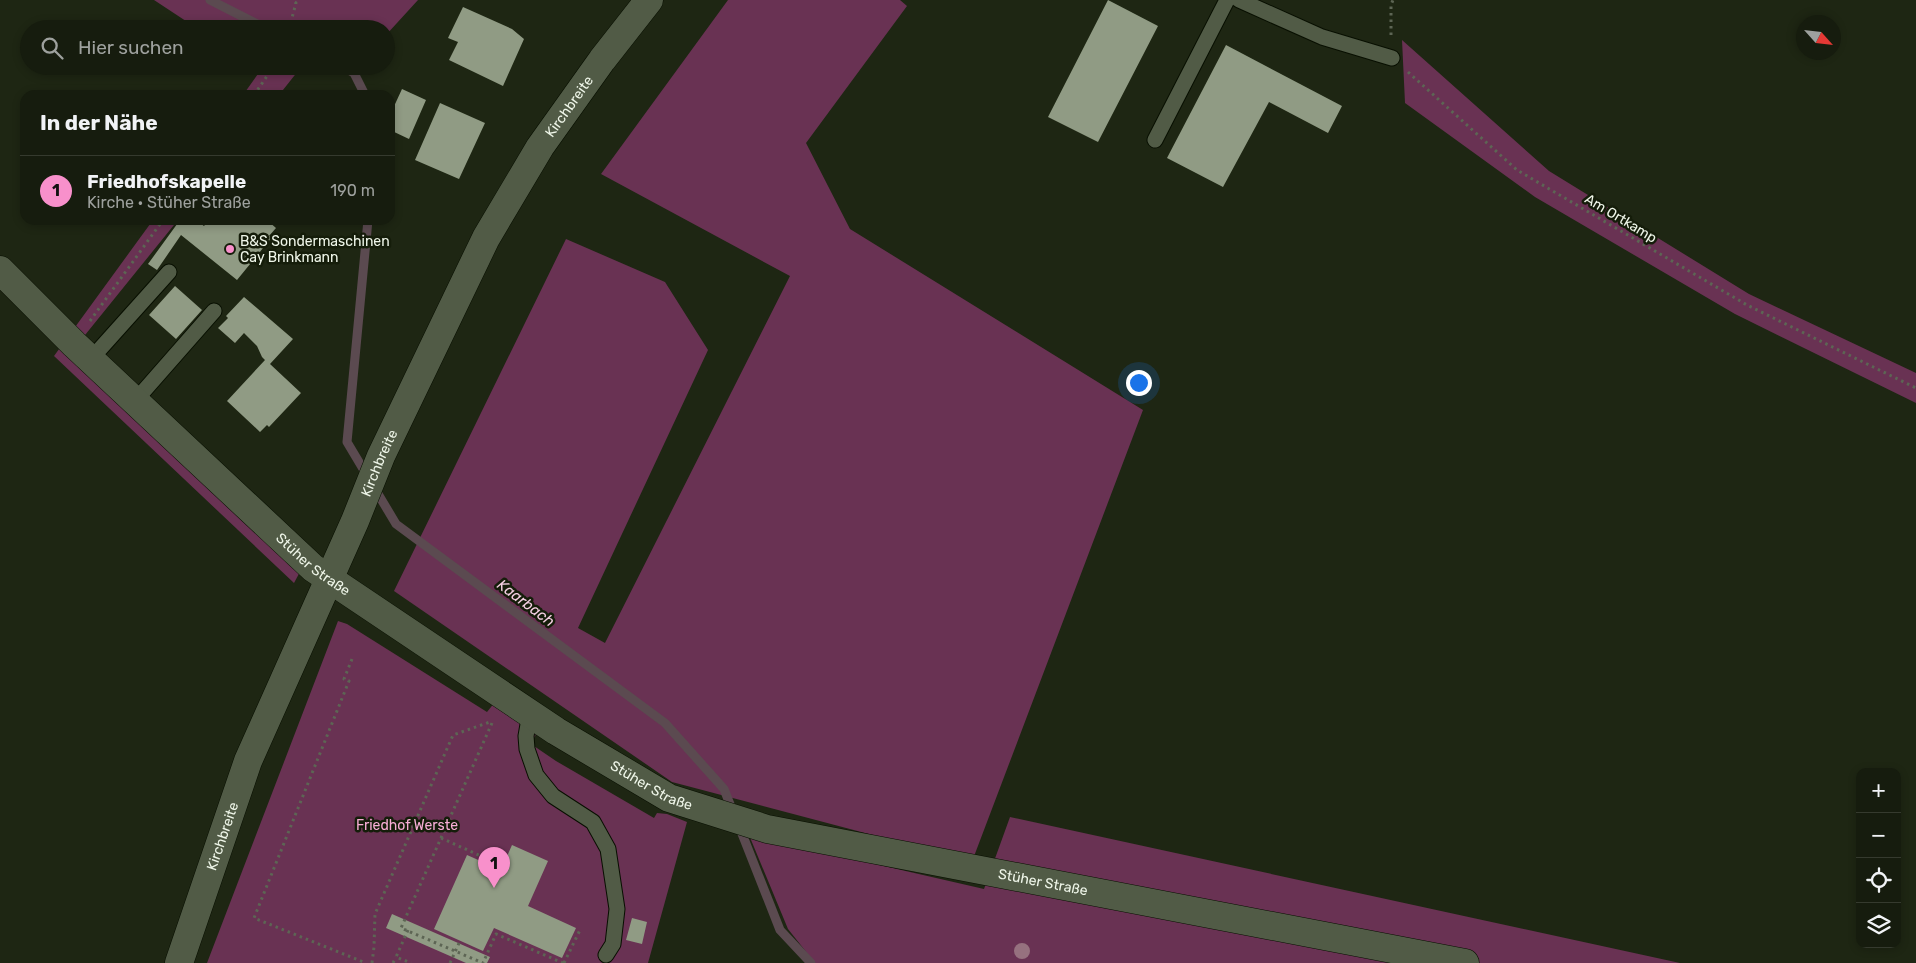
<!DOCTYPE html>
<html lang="de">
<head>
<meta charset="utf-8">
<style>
	body { margin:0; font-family:Rubik,sans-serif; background:#1f2517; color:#f1f3f6 }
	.controls { position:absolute; right:15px; bottom:15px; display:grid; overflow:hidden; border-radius:10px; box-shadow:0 2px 8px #0003 }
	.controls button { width:45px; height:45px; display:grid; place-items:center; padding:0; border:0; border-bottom:1px solid #353a2e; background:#161c0e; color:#f1f3f6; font:25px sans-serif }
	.compass { position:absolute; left:1796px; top:15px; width:45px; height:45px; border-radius:50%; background:#161c0e; box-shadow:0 2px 8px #0003; rotate:117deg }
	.you { position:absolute; left:1138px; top:382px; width:18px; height:18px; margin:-12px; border:4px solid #fff; border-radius:50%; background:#1a73e8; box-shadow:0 0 0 8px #1a73e833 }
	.badge { display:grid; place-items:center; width:32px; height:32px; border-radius:50%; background:#f890cb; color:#111; font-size:16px; font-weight:700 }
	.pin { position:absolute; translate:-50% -41px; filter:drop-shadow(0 1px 2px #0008) }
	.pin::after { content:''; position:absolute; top:26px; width:18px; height:15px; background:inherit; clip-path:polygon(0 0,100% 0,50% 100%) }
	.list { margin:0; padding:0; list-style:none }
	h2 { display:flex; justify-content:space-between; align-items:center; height:65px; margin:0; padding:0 20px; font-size:21px }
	h2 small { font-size:16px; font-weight:400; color:#9ea19e }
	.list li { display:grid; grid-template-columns:32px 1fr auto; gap:15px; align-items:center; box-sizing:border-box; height:70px; padding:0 20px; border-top:1px solid #353a2e }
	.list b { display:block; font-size:19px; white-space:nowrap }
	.list p { margin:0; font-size:16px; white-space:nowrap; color:#9ea19e }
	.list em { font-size:16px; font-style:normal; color:#9ea19e }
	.icon { flex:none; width:28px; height:28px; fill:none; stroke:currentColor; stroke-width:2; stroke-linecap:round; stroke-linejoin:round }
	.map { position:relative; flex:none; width:1916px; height:963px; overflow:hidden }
	.search { position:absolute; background:#161c0e; box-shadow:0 2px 8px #0003; left:20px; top:20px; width:375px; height:55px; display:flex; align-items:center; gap:12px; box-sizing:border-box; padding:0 18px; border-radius:28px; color:#9ea19e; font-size:19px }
	.panel { position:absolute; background:#161c0e; box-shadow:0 2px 8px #0003; left:20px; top:90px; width:375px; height:135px; border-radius:15px }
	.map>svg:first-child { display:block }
	.green { fill:#693253 }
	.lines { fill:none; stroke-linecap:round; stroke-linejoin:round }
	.stream { stroke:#5b4a50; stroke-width:9 }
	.building { fill:#909b84 }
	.service-casing { stroke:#080f01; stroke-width:17 }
	.minor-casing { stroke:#080f01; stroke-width:29 }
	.tertiary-casing { stroke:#080f01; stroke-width:29 }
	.path { stroke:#5d6554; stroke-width:3; stroke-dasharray:2.5 4; stroke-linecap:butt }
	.service { stroke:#515b46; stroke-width:15 }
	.minor { stroke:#515b46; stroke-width:28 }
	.tertiary { stroke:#515b46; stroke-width:28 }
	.tree { fill:#96717f }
	.poi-dot { fill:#f890cb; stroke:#151d0a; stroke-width:2 }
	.labels { text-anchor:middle; stroke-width:5; stroke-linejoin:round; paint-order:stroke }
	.street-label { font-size:14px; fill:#eff6e9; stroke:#151d0a }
	.poi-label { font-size:14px; fill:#eff6e9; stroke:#151d0a; text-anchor:start }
	.park-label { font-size:14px; fill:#f9aed7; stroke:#151d0a }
	.water-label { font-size:15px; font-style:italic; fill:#f5cfe3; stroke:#151d0a }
</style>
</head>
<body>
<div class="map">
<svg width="1916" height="963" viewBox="0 0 1916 963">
	<rect width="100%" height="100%" fill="#1e2613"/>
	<path class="green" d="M154,0H418L386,35V29H198Z
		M728,0H900L907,6L806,143L850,229L1143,410L973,859L918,847L672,782L394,591L566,239L665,282L708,350L578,628L605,643L790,276L601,174Z
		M1402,40L1549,171L1749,294L1916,373V403L1735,314L1535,197L1405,103Z
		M255,66H302L279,95H243L260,71Z
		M153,220H178L81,340L309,555L294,583L54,356Z
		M338,621L347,624L487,712L495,702L537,732L531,744L556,761L654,818L657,813L667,814L687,822L648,963H207Z
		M1010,817L1680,963H815L788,929L749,835L984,889Z"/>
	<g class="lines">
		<path class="stream" d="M210,0L267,29
			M342,66L354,73L365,95
			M368,220L347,442L396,524L665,723L724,789L733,812
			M739,826L780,930L811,963"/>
	</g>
	<path class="building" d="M1108,0L1158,26L1098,142L1048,117Z
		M463,7L512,29L524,39L503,86L449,60L458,42L448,38Z
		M1226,45L1342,106L1328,133L1269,102L1223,187L1167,158Z
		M402,89L426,100L409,139L390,130V115Z
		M440,103L485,123L459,179L415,160Z
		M180,220H196L204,226L209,220H269L268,221L276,228L269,236L272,237L237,280L181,235L157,270L148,264Z
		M175,286L202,310L176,339L149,315Z
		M244,297L293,339L270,364L301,393L269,427L267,425L260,432L227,401L265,360L262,357L257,346L244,333L235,343L218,328L228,318L226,316Z
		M512,845L548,861L528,906L576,928L562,958L494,928L483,951L434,929L467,855L501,870Z
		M392,914L490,957L487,963H466L386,928Z
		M632,918L647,922L642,944L626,940Z"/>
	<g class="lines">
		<defs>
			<path id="service" d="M1239,0L1322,37L1392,58
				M1155,140L1227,0
				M91,359L169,272
				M135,401L214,311
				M530,713L526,736L527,749L536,775L553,796L593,822L608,849L617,909L613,944L606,955"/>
			<g id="minor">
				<path id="s1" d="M0,270L74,344L313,568L556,731L669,798L767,829L1465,963"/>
			</g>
			<g id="tertiary">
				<path id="s2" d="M179,963L248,761L355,521L381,456L486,238L540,147L602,60L649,0"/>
			</g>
		</defs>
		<use href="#service" class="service-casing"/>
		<use href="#minor" class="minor-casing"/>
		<use href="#tertiary" class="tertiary-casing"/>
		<path class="path" d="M289,29L296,3L292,0
			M1391,35V5L1393,0
			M1408,72L1517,170L1747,305L1916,388
			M254,95L274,66
			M90,321L163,220
			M352,659L344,679L349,681L254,918L366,963
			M492,723L401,928L483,963L496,934L563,963
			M441,838L503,866
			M408,930L396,957L411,963
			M372,963L374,947L375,914L453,735L490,722
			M393,963L396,957
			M450,963L460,941
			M564,963L580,930"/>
		<use href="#service" class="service"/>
		<use href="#minor" class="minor"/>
		<use href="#tertiary" class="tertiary"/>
	</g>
	<circle class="tree" cx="1022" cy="951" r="8"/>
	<circle class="poi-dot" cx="230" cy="249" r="5"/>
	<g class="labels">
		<g class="street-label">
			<text dy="5" stroke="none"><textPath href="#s2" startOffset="944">Kirchbreite</textPath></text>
			<text transform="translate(1621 218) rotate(31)" y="5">Am Ortkamp</text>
			<text dy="5" stroke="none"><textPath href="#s2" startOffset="539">Kirchbreite</textPath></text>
			<text dy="5" stroke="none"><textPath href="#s1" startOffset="430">Stüher Straße</textPath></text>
			<text dy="5" stroke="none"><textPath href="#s1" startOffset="835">Stüher Straße</textPath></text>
			<text dy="5" stroke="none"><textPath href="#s2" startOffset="134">Kirchbreite</textPath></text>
			<text dy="5" stroke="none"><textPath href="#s1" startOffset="1240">Stüher Straße</textPath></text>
		</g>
		<g class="poi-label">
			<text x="240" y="246">B&amp;S Sondermaschinen<tspan x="240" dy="16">Cay Brinkmann</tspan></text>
		</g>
		<g class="park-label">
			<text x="407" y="830">Friedhof Werste</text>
		</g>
		<g class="water-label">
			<text transform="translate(526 603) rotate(37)" y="5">Kaarbach</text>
		</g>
	</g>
</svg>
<div class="controls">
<button>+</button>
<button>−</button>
<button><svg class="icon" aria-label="locate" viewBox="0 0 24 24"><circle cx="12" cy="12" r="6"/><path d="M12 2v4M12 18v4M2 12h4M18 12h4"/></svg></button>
<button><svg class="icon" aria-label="layers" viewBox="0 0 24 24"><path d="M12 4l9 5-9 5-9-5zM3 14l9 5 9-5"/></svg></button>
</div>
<svg class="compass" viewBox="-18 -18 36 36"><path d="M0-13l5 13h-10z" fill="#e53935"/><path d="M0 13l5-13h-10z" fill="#9ea19e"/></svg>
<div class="you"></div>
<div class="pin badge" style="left:494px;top:888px">1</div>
<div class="search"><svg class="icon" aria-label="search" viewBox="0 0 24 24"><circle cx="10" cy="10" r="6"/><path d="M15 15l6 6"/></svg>Hier suchen</div>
<section class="panel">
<h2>In der Nähe<small></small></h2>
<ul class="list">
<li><span class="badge">1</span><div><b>Friedhofskapelle</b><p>Kirche · Stüher Straße</p></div><em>190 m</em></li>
</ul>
</section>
</div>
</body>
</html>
